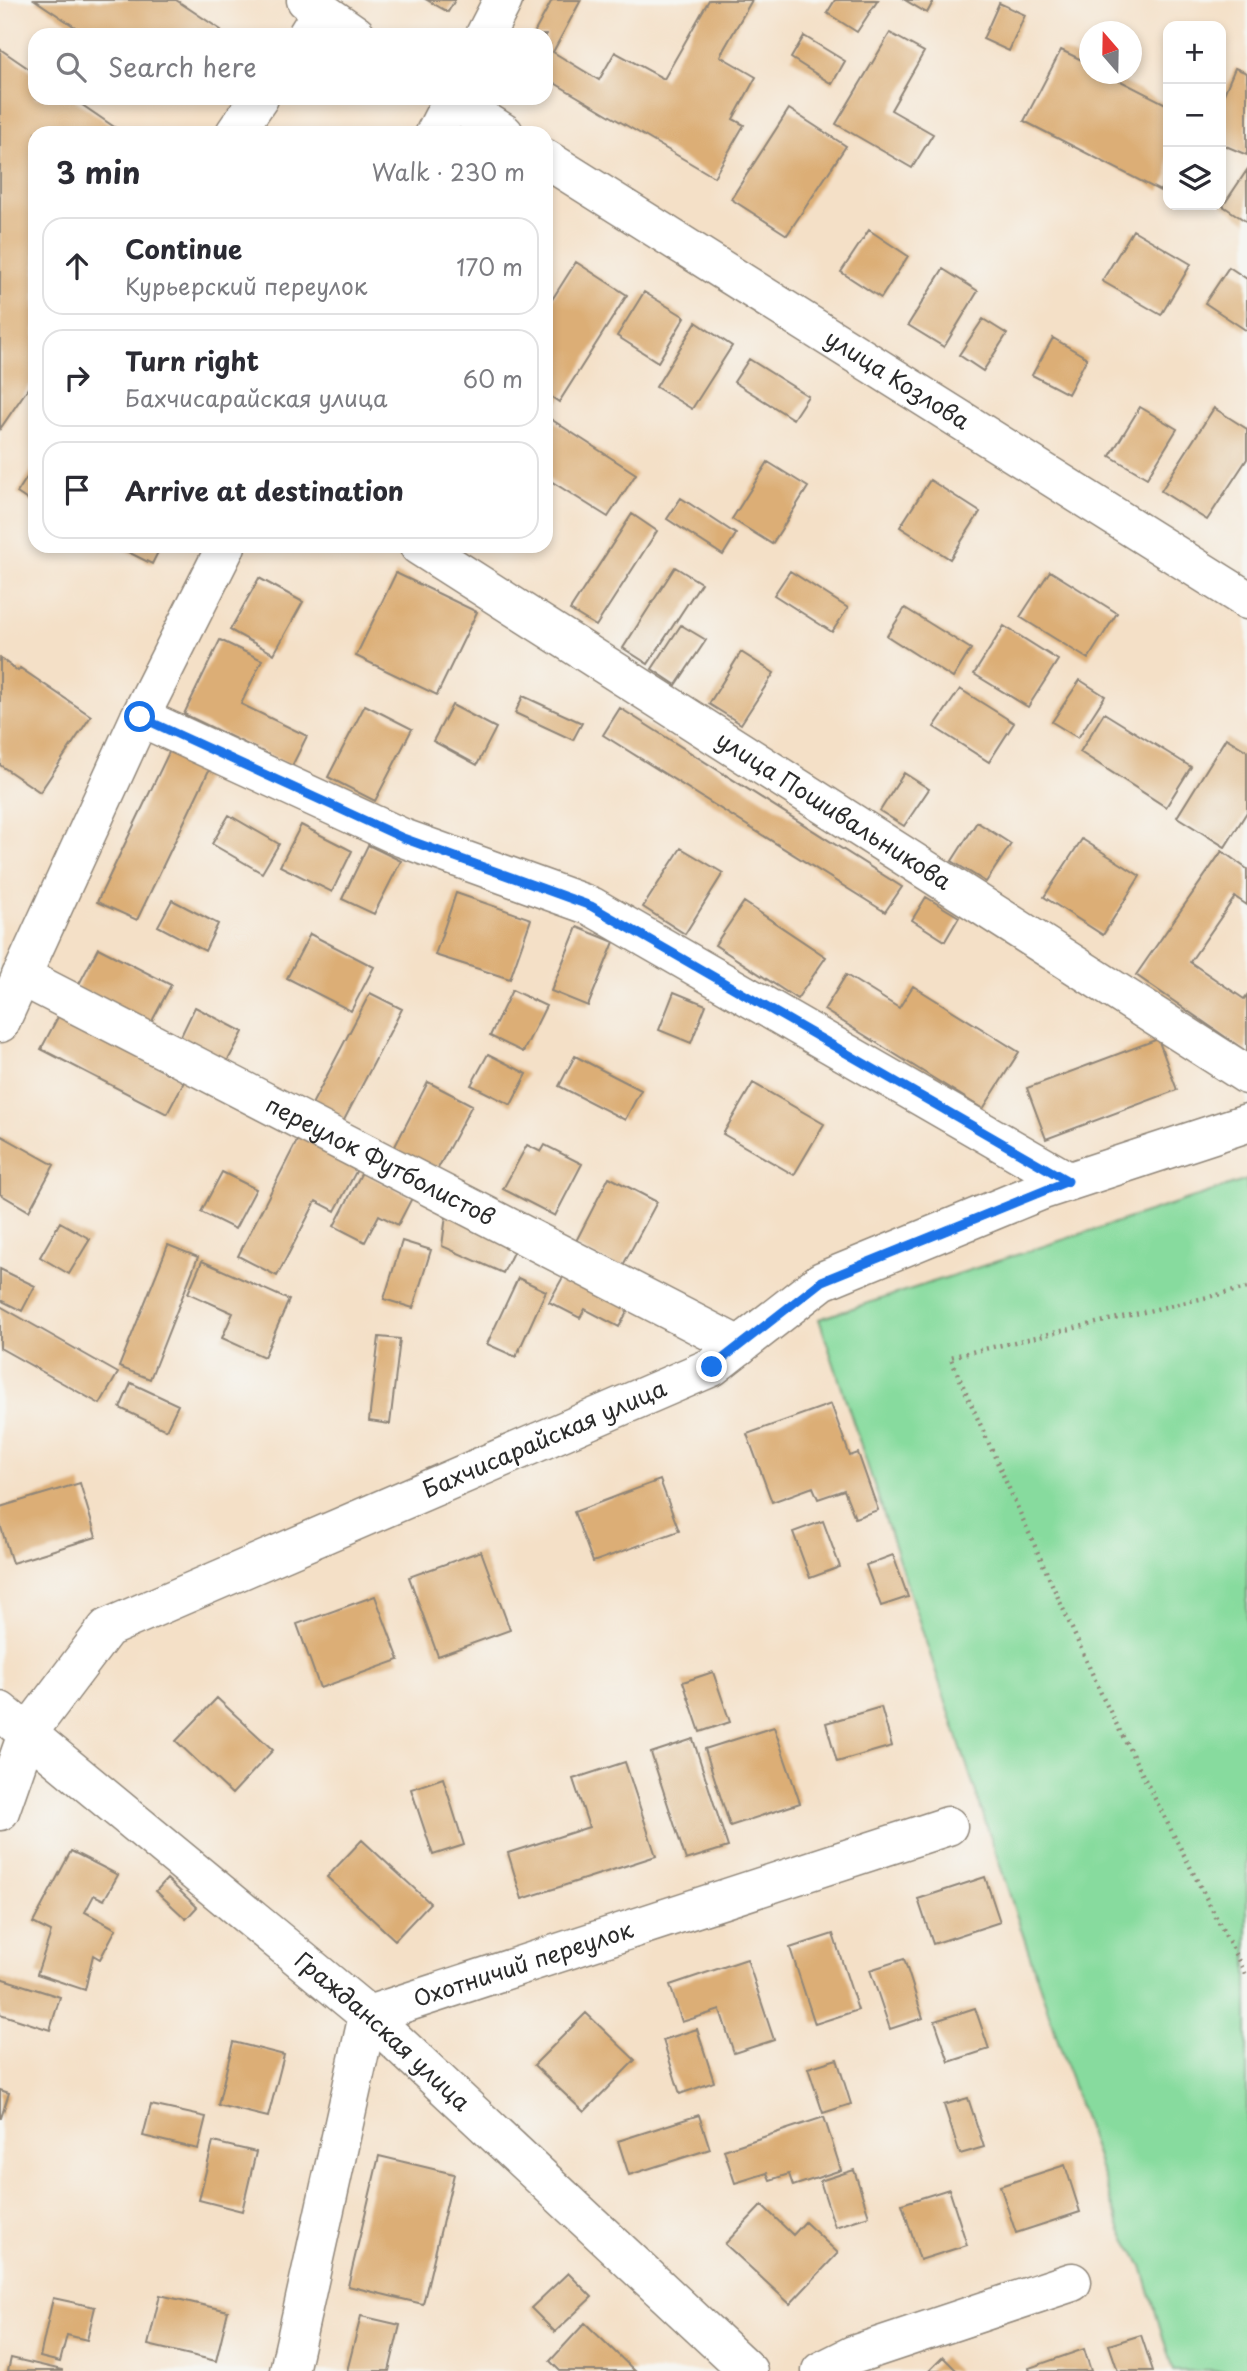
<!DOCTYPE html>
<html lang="en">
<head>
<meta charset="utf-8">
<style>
	body { margin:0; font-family:"Playpen Sans",sans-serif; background:#f2f2f3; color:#2b2b33 }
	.controls { position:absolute; right:21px; top:21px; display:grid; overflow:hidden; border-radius:14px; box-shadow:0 4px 10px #0003 }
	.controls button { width:63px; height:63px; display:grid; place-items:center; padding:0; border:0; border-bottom:2px solid #e1e1e2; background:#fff; color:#2b2b33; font:35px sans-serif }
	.compass { position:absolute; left:1079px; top:21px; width:63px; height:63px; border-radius:50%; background:#fff; box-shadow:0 4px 10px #0003; rotate:340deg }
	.stop { position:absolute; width:21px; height:21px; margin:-16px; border:5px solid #1a73e8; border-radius:50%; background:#fff }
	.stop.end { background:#1a73e8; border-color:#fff; box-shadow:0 2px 7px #0008 }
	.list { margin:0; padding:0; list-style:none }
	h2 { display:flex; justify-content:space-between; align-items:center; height:91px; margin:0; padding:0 28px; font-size:30px }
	h2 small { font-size:23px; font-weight:400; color:#7c7c81 }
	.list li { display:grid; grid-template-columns:46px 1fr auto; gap:21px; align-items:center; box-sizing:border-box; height:98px; margin:0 14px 14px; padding:0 14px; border:2px solid #e1e1e2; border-radius:21px }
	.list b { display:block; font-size:26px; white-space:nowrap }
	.list p { margin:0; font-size:23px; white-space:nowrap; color:#7c7c81 }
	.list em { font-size:23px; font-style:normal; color:#7c7c81 }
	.icon { flex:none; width:38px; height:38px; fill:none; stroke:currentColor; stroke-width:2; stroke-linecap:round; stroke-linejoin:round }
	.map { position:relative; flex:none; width:1247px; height:2371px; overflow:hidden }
	.search { position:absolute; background:#fff; box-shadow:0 4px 10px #0003; left:28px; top:28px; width:525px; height:77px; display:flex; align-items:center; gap:18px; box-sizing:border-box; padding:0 24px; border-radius:21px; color:#7c7c81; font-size:26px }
	.panel { position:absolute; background:#fff; box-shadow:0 4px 10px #0003; left:28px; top:126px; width:525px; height:427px; border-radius:21px }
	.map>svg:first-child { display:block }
	.green { fill:#87db9e; stroke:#598364; stroke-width:2 }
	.building { fill:#dcae76 }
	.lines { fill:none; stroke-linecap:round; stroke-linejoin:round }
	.minor-casing { stroke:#908679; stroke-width:41 }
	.major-casing { stroke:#908679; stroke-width:41 }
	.path { stroke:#908679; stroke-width:4.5; stroke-dasharray:2 5; stroke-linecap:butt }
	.minor { stroke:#fff; stroke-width:38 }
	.major { stroke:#fff; stroke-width:38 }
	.route { stroke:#1a73e8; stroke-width:9 }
	.labels { text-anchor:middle; stroke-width:5; stroke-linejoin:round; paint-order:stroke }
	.street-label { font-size:23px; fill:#2b2b2b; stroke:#f6f6f2 }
</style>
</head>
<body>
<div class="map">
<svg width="1247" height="2371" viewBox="0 0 1247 2371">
	<rect width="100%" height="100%" fill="#f6f6f2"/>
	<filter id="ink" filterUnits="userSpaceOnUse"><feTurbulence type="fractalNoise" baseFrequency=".0143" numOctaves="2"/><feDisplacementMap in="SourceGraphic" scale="14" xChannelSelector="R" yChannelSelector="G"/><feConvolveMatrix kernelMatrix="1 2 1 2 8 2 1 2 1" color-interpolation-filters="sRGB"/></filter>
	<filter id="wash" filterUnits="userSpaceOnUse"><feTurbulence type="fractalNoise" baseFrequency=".00686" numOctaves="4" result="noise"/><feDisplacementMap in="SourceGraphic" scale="28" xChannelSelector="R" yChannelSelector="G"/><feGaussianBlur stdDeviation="1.57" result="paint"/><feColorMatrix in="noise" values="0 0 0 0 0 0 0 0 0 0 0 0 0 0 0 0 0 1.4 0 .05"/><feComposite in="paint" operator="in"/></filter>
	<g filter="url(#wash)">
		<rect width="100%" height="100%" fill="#f4e0c7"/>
		<path class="green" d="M1247,1180V2371H1173L1142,2266L1121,2231L819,1319Z"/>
		<g id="blocks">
			<path class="building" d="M35,0H176L221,30L218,35H87Z
				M427,0H455L448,12Z
				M552,0H581L553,52L599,80L615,52L664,79L709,0H752L720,56L756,77L733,119L744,125L714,177L546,78V35H533Z
				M835,0H878L857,32L827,13Z
				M905,0H934L927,13Z
				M999,3L1025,15L1009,51L983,39Z
				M890,33L924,52L891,110L933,134L912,168L836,124Z
				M804,36L845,61L832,84L791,58Z
				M0,49L35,73V98H72L123,133H35V378L0,429Z
				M1061,50L1090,64V74H1107L1168,105V175L1160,191L1024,121Z
				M1235,68L1247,73V155L1221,144V101Z
				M789,109L846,146L787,235L731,199Z
				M1247,170V222L1223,206Z
				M869,230L908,256L881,298L841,272Z
				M1133,230L1191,264L1161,315L1102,281Z
				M576,262L627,295L559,402L546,393V309Z
				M1229,267L1247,279V331L1205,303Z
				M943,269L978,291L944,347L908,325Z
				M644,292L685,317L658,362L617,336Z
				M983,319L1007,334L983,371L959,355Z
				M696,322L732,346L692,409L656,387Z
				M1053,338L1087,358L1068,394L1032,375Z
				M749,359L808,396L793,419L734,382Z
				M1140,407L1177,429L1147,478L1110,456Z
				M1214,408L1247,429V459L1207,520L1161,491Z
				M546,416L636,474L608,517L546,478Z
				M768,462L808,487L772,544L732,519Z
				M35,465V505L17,493Z
				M930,480L980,512L950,559L900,527Z
				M681,498L736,534L723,555L667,519Z
				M632,514L657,531L596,626L570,610Z
				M116,546H161L152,564Z
				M675,567L701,583L648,664L623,648Z
				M790,571L848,608L832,632L774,595Z
				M1050,571L1117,613L1088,659L1020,617Z
				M396,573L477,612L437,695L356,656Z
				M259,578L303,602L274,654L230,630Z
				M905,608L971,649L953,678L887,636Z
				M681,625L706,640L676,685L652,669Z
				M1004,626L1058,660L1028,707L974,674Z
				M220,640L262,660L241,704L307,736L292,766L184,714Z
				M741,652L774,673L741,724L709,704Z
				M0,658L18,671L20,668L91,716L40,792L0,765Z
				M1080,680L1105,696L1078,738L1052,722Z
				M960,689L1014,723L989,762L934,727Z
				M523,696L582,723L573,740L515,713Z
				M365,705L412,729L375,801L328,777Z
				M452,705L496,728L477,765L433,741Z
				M620,708L902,887L885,912L603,735Z
				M1104,713L1191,767L1166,807L1080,752Z
				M1226,738L1247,751V812L1225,847L1177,817Z
				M171,748L211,766L137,920L97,902Z
				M904,773L929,789L904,826L880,811Z
				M229,815L279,844L262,873L212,844Z
				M977,822L1011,844L986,882L952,861Z
				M301,825L352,851L332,892L280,866Z
				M1082,839L1140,876L1103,935L1044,897Z
				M368,845L401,861L374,914L342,899Z
				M681,848L723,873L685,934L643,907Z
				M1222,851L1247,869V905L1235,897L1190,962L1244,999L1247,995V1052L1136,975Z
				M456,893L531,919L510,979L435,955Z
				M926,897L959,917L945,941L912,920Z
				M172,900L218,924L205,951L158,926Z
				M744,902L826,957L797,999L715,945Z
				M577,927L614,942L588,1006L551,991Z
				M310,934L374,967L351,1011L287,978Z
				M98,948L171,985L150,1025L77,988Z
				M846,975L899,1008L913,986L1019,1052L983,1109L824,1010Z
				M512,990L546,1006L523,1052L490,1036Z
				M674,992L706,1005L691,1043L659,1030Z
				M370,993L402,1009L342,1124L310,1108Z
				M195,1007L243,1032L227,1062L180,1038Z
				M59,1015L185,1080L167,1114L41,1049Z
				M1158,1039L1177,1090L1046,1139L1027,1088Z
				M488,1054L527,1074L511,1105L471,1085Z
				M575,1056L641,1090L625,1120L559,1086Z
				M428,1082L472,1105L436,1172L393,1150Z
				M753,1083L824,1124L794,1175L723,1134Z
				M0,1135L54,1165L29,1211L0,1194Z
				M300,1135L359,1166L335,1211L316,1201L277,1276L238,1256Z
				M527,1145L541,1152L545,1145L582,1164L555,1216L503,1189Z
				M222,1172L256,1189L235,1229L201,1212Z
				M362,1172L412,1198L398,1225L379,1215L365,1242L334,1226Z
				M609,1177L657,1202L621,1269L574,1245Z
				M447,1208L518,1242L503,1273L442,1246Z
				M60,1222L90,1239L69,1274L40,1257Z
				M402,1241L431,1250L413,1308L384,1299Z
				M168,1245L198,1257L150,1379L119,1367Z
				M202,1261L289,1300L264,1357L222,1338L233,1313L188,1293Z
				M568,1268L632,1303L619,1327L585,1309L580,1318L549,1302Z
				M0,1269L35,1286L22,1311L0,1300Z
				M518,1278L546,1291L516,1357L487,1344Z
				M0,1306L118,1373L100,1404L0,1348Z
				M379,1337L400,1339L390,1424L369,1421Z
				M131,1383L178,1405L166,1430L120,1408Z
				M831,1404L850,1456L858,1453L878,1510L855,1518L844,1490L818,1499L813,1487L772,1502L747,1434Z
				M660,1480L679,1531L593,1562L574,1512Z
				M80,1483L96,1537L12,1563L0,1524V1507Z
				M823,1521L840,1567L810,1578L793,1532Z
				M481,1551L510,1630L438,1656L409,1577Z
				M893,1555L908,1597L881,1606L866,1565Z
				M375,1596L399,1660L320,1688L297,1624Z
				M713,1672L730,1722L700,1732L683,1682Z
				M217,1698L273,1750L232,1794L176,1741Z
				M881,1707L892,1746L837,1762L826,1723Z
				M774,1727L800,1803L730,1826L705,1749Z
				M693,1739L728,1847L686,1860L651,1753Z
				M625,1762L656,1856L522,1899L508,1853L589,1827L573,1779Z
				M443,1778L464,1845L433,1855L411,1789Z
				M362,1840L430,1903L395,1940L327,1877Z
				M71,1851L118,1875L104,1900L94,1895L85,1912L116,1929L100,1959L93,1955L85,1990L37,1974L51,1932L33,1923Z
				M985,1877L1000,1922L933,1944L918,1899Z
				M167,1879L197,1907L186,1919L156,1891Z
				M833,1934L858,2010L815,2024L790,1948Z
				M747,1959L774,2040L734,2053L720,2010L682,2022L670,1985Z
				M904,1959L923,2018L890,2029L870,1970Z
				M0,1978L60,1997L50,2030L0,2014Z
				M975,2008L989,2049L949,2062L935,2021Z
				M586,2013L635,2060L584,2112L534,2065Z
				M697,2029L714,2082L680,2094L663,2040Z
				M233,2042L284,2055L268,2117L218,2105Z
				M837,2059L851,2104L823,2113L808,2068Z
				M0,2090L9,2093L1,2118H0Z
				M968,2098L984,2147L960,2154L944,2105Z
				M151,2105L206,2117L198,2149L143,2136Z
				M699,2115L710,2149L629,2175L618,2141Z
				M824,2117L841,2170L793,2186L789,2174L770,2180L767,2173L735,2183L724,2150Z
				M213,2142L256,2152L242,2211L199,2200Z
				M379,2156L454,2174L423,2304L348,2286Z
				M1065,2165L1080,2212L1016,2233L1000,2186Z
				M854,2170L869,2216L835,2227L820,2181Z
				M949,2189L967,2245L920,2260L902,2204Z
				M762,2205L793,2235L805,2222L838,2253L790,2304L725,2244Z
				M568,2273L592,2297L555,2332L531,2308Z
				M160,2295L228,2311L216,2361L148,2345Z
				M53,2298L95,2307L87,2340L67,2335L60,2362L40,2357Z
				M361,2316L400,2325L389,2371H347Z
				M585,2323L635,2371H560L550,2361Z
				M1141,2335L1153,2371H1118L1109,2345Z
				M1084,2349L1091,2371H1030L1029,2368Z
				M943,2357L957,2371H929Z
				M11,2358L62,2370V2371H8Z"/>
		</g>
	</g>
	<g filter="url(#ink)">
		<use href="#blocks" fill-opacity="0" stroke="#908679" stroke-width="2"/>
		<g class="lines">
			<defs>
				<g id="minor">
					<path d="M307,35L322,11"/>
					<path d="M485,35L503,0"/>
					<path d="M235,133L259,98"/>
					<path d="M435,133L453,98"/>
					<path id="s1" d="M419,546L1247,1075"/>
					<path d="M140,717L403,838L591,906L1068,1181"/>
					<path id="s2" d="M21,976L739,1346"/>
					<path d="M0,1023L140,717L226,546"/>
					<path id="s3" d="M0,1711L368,2015L748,2371"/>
					<path id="s4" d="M0,1811L27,1734L107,1628L712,1367L822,1281L1043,1190L1247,1123"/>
					<path id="s5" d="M289,2371L368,2015L948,1826"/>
					<path d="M821,2371L853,2355L1072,2282"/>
				</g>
				<g id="major">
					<path d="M306,0L356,35"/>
					<path d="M449,98L504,133"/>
					<path id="s6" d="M546,159L1247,600"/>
				</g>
			</defs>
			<use href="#minor" class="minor-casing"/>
			<use href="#major" class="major-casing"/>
			<path class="path" d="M1247,1288L950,1357L1104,1700L1247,1977"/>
			<use href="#minor" class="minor"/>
			<use href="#major" class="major"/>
		</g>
	</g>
	<g class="lines" filter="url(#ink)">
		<path class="route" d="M140,717L403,838L591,906L1068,1181L822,1281L712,1367"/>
	</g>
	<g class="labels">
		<g class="street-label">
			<text dy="8" stroke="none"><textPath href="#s6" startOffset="415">улица Козлова</textPath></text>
			<text dy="8" stroke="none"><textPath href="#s1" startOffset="492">улица Пошивальникова</textPath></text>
			<text dy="8" stroke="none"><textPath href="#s2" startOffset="404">переулок Футболистов</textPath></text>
			<text dy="8" stroke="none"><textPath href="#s4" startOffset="691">Бахчисарайская улица</textPath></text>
			<text dy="8" stroke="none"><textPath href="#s5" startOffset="528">Охотничий переулок</textPath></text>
			<text dy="8" stroke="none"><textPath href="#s3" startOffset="499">Гражданская улица</textPath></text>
		</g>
	</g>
</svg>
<div class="controls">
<button>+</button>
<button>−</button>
<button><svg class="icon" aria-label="layers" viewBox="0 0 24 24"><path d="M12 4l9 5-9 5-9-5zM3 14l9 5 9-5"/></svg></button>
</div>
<svg class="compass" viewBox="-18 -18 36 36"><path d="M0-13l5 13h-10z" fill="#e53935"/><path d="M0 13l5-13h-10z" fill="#7c7c81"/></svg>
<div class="stop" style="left:140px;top:717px"></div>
<div class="stop end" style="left:712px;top:1367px"></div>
<div class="search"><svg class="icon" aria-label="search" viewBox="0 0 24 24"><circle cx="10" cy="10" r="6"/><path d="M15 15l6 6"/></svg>Search here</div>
<section class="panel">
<h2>3 min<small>Walk · 230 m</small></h2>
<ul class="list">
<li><svg class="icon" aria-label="ahead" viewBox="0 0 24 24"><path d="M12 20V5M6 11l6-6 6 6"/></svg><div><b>Continue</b><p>Курьерский переулок</p></div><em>170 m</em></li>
<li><svg class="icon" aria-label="right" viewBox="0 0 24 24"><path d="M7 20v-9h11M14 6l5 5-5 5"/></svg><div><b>Turn right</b><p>Бахчисарайская улица</p></div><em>60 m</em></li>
<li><svg class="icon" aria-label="arrive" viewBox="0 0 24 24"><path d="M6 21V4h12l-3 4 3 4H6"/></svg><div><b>Arrive at destination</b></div></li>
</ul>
</section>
</div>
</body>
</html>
